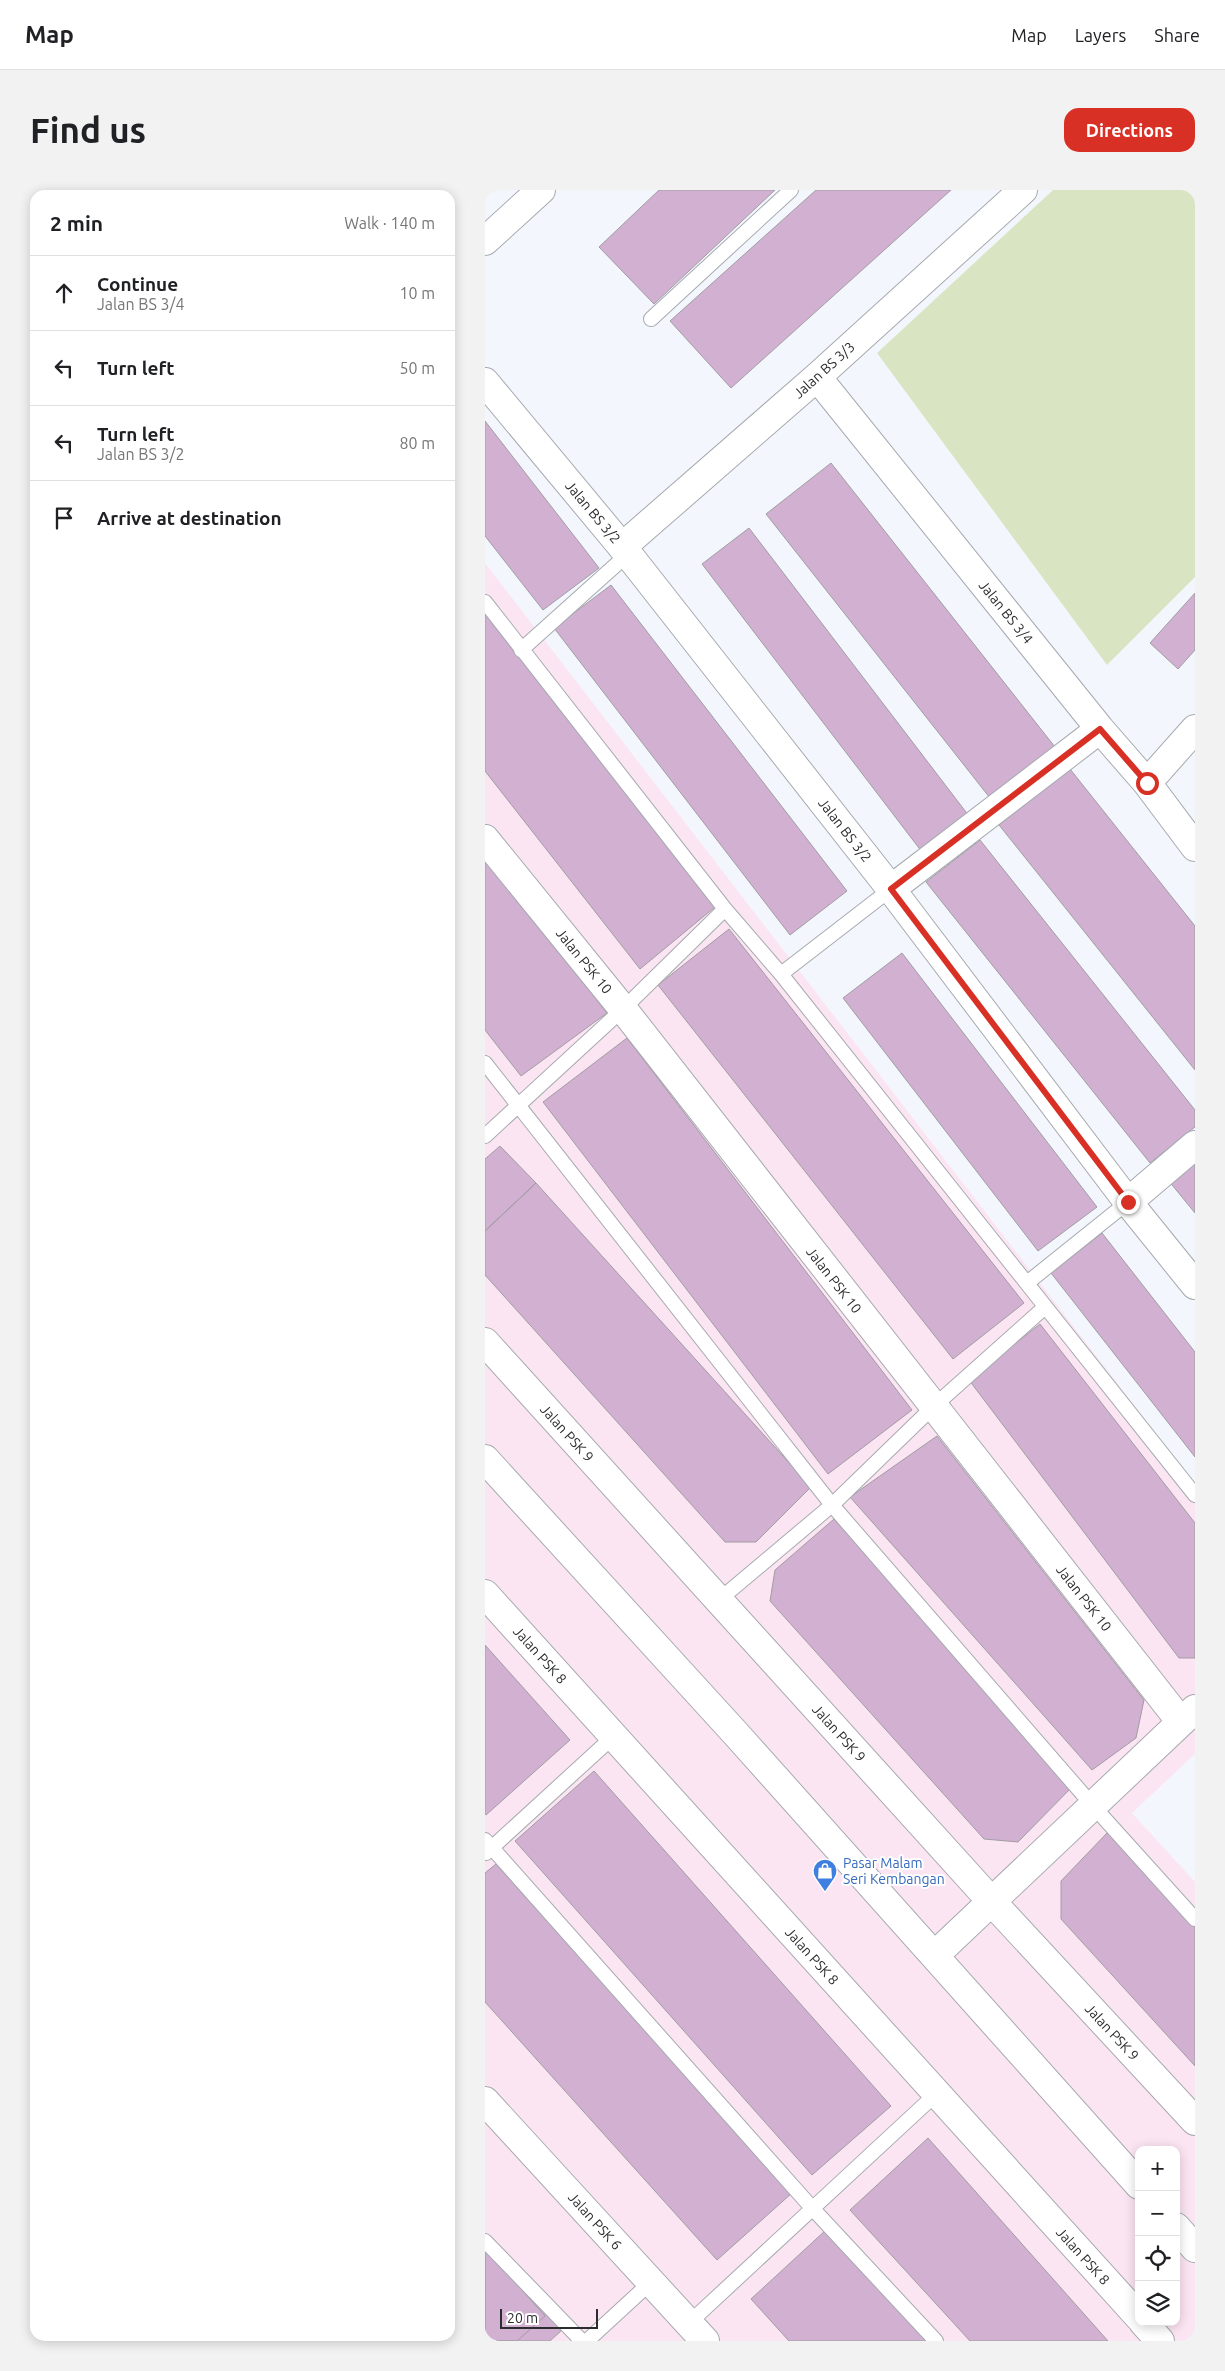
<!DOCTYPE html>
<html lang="en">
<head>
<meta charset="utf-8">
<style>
	body { margin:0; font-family:Ubuntu,sans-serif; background:#f2f2f2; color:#202124 }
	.controls { position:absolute; right:15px; bottom:15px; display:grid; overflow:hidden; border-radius:10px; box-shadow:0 2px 12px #0003 }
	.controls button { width:45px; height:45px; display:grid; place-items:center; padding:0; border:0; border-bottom:1px solid #e0e0e0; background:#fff; color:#202124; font:25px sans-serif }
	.scale { position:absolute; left:15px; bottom:12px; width:98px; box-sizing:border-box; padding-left:5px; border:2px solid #2a2c2e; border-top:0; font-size:14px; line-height:18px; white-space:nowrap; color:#2a2c2e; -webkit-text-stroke:4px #fff; paint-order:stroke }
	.stop { position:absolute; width:15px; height:15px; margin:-11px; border:4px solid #d93025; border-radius:50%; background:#fff }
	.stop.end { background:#d93025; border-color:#fff; box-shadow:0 1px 5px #0008 }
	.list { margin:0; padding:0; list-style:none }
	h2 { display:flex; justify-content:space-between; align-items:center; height:65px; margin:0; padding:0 20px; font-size:21px }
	h2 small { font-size:16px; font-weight:400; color:#757577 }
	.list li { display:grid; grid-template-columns:32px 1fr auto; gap:15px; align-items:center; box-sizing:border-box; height:75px; padding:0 20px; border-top:1px solid #e0e0e0 }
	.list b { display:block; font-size:19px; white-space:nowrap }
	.list p { margin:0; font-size:16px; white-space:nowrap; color:#757577 }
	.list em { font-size:16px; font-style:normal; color:#757577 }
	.icon { flex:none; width:28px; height:28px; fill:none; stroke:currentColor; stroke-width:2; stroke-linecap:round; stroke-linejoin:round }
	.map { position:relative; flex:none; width:710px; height:2151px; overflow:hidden; border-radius:15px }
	header { display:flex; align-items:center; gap:30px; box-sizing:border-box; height:70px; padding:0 25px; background:#fff; border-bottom:1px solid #e0e0e0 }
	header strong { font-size:24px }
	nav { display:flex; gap:28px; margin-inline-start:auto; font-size:18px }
	.intro { display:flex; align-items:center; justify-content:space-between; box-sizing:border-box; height:120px; padding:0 30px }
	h1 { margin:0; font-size:35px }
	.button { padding:12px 22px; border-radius:15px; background:#d93025; color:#fff; font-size:18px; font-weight:700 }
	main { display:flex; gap:30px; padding:0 30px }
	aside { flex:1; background:#fff; border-radius:15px; box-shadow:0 2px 12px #0003 }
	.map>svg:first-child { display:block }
	.commercial { fill:#fce5f3; fill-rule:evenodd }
	.green { fill:#d9e5c2 }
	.building { fill:#d1b0d2; stroke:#a19da1 }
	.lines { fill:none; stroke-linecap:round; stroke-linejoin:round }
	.service-casing { stroke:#a6aaaf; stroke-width:16 }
	.minor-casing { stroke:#a6aaaf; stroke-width:30 }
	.tertiary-casing { stroke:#a6aaaf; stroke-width:30 }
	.service { stroke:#fff; stroke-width:14 }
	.minor { stroke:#fff; stroke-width:28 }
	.tertiary { stroke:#fff; stroke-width:28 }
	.route { stroke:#d93025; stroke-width:6 }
	.labels { text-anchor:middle; stroke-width:4; stroke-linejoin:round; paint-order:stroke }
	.street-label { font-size:14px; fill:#2a2c2e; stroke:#fff }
	.shop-label { font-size:14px; fill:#366cbe; stroke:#fff; text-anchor:start }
</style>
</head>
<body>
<header>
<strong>Map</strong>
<nav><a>Map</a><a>Layers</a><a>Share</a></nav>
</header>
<div class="intro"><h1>Find us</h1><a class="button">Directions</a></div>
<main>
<aside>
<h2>2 min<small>Walk · 140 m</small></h2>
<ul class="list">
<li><svg class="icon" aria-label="ahead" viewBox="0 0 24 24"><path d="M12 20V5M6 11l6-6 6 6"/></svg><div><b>Continue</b><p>Jalan BS 3/4</p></div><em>10 m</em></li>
<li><svg class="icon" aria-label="left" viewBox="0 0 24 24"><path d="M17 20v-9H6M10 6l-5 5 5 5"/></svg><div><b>Turn left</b></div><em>50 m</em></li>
<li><svg class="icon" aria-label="left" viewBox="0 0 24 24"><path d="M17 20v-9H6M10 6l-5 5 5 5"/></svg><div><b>Turn left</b><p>Jalan BS 3/2</p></div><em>80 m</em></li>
<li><svg class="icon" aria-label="arrive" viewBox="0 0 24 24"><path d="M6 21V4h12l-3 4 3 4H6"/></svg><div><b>Arrive at destination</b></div></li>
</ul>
</aside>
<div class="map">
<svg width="710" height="2151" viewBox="0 0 710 2151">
	<rect width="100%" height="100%" fill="#f3f7fd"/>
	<path class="commercial" d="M0,373L710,1294V1564L647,1623L710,1692V2151H0ZM654,1960H691V2132H654Z"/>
	<path class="green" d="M568,0H710V387L622,475L392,163Z"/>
	<path class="building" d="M174,0H290L169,114L114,57Z
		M331,0H466L246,198L185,131Z
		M0,231L114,378L58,420L0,346Z
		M346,273L570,557L505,608L281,324Z
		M264,338L484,626L437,662L217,374Z
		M126,395L362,701L305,745L69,438Z
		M710,403V460L693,479L665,453Z
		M0,422L230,717L155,779L0,581Z
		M585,579L710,736V880L514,635Z
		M495,650L710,920V937L665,973L441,692Z
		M0,667L122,823L36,886L0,840Z
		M244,739L539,1113L468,1169L173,795Z
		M417,763L612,1017L553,1061L358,808Z
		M142,848L427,1220L343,1284L58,912Z
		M15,956L51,993L0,1041V969Z
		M710,968V1023L683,990Z
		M51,993L326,1297L271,1352H240L0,1085V1041Z
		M617,1043L710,1162V1267L566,1083Z
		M555,1134L710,1333V1468H694L484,1190Z
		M452,1246L659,1510L651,1548L607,1580L365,1307Z
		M349,1329L589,1595L533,1652L499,1649L285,1411L290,1380Z
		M0,1455L85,1550L1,1625L0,1623Z
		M109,1581L406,1916L327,1985L30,1651Z
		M623,1642L710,1737V1876L576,1729V1691Z
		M11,1674L307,2003L232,2070L0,1812V1683Z
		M443,1948L623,2151H485L365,2020Z
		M342,2039L443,2151H304L266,2109Z
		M0,2054L77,2140L65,2151H0Z
		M0,2058L60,2126L32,2151H0Z"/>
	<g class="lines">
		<defs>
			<path id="service" d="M166,129L306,0
				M0,412L240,719L296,784L710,1305
				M36,460L143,364
				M296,784L406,699
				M0,873L347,1315L609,1617L710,1729
				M0,946L138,819L240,719
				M542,1093L643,1012
				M234,1410L347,1315L448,1217L560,1117
				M0,1650L328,2019L451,2151
				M1,1663L129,1546
				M0,2051L97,2151
				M204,2133L451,1904
				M102,2151L166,2092"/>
			<path id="minor" d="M332,187L615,539L662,593L710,657
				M0,192L143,364L406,699L643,1012L710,1095
				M137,357L332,187L538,0
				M662,593L710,539
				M0,649L138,819L696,1532
				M406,699L615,539
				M643,1012L710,955
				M0,1152L507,1712L710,1931
				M0,1269L252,1545L654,1995
				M0,1404L654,2127
				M450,1765L710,1519
				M0,1911L220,2151
				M691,2037L710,2058
				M658,2132L675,2151"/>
			<path id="tertiary" d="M0,51L56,0"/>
		</defs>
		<use href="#service" class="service-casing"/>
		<use href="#minor" class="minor-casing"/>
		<use href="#tertiary" class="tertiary-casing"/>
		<use href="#service" class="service"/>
		<use href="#minor" class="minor"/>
		<use href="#tertiary" class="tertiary"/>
	</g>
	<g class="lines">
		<path class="route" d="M643,1012L406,699L615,539L662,593"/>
	</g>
	<defs>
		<symbol id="shop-pin" viewBox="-11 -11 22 30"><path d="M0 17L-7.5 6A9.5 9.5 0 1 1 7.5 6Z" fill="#3f7fe0" stroke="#fff"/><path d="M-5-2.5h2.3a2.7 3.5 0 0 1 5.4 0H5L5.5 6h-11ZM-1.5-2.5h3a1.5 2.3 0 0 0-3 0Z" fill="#fff"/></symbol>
	</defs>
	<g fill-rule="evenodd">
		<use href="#shop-pin" x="326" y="1667" width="28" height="38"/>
	</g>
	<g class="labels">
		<g class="street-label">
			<text transform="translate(339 180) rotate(-42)" y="5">Jalan BS 3/3</text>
			<text transform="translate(108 322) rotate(50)" y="5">Jalan BS 3/2</text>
			<text transform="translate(521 422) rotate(51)" y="5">Jalan BS 3/4</text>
			<text transform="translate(360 640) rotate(52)" y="5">Jalan BS 3/2</text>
			<text transform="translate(99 771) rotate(51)" y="5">Jalan PSK 10</text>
			<text transform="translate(349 1090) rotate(52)" y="5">Jalan PSK 10</text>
			<text transform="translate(82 1243) rotate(48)" y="5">Jalan PSK 9</text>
			<text transform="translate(599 1408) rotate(52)" y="5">Jalan PSK 10</text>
			<text transform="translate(55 1465) rotate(48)" y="5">Jalan PSK 8</text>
			<text transform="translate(354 1543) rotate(48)" y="5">Jalan PSK 9</text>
			<text transform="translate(327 1766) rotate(48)" y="5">Jalan PSK 8</text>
			<text transform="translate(627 1842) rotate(47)" y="5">Jalan PSK 9</text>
			<text transform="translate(110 2031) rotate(48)" y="5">Jalan PSK 6</text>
			<text transform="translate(598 2066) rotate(48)" y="5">Jalan PSK 8</text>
		</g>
		<g class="shop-label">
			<text x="358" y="1678">Pasar Malam<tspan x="358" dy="16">Seri Kembangan</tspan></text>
		</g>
	</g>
</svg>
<div class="controls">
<button>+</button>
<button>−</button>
<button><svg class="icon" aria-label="locate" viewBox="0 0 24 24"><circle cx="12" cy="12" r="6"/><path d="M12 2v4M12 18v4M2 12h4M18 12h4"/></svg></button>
<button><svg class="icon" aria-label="layers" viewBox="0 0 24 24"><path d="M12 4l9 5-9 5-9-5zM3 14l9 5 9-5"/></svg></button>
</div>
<div class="scale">20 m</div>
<div class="stop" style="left:662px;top:593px"></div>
<div class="stop end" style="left:643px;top:1012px"></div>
</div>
</main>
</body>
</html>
